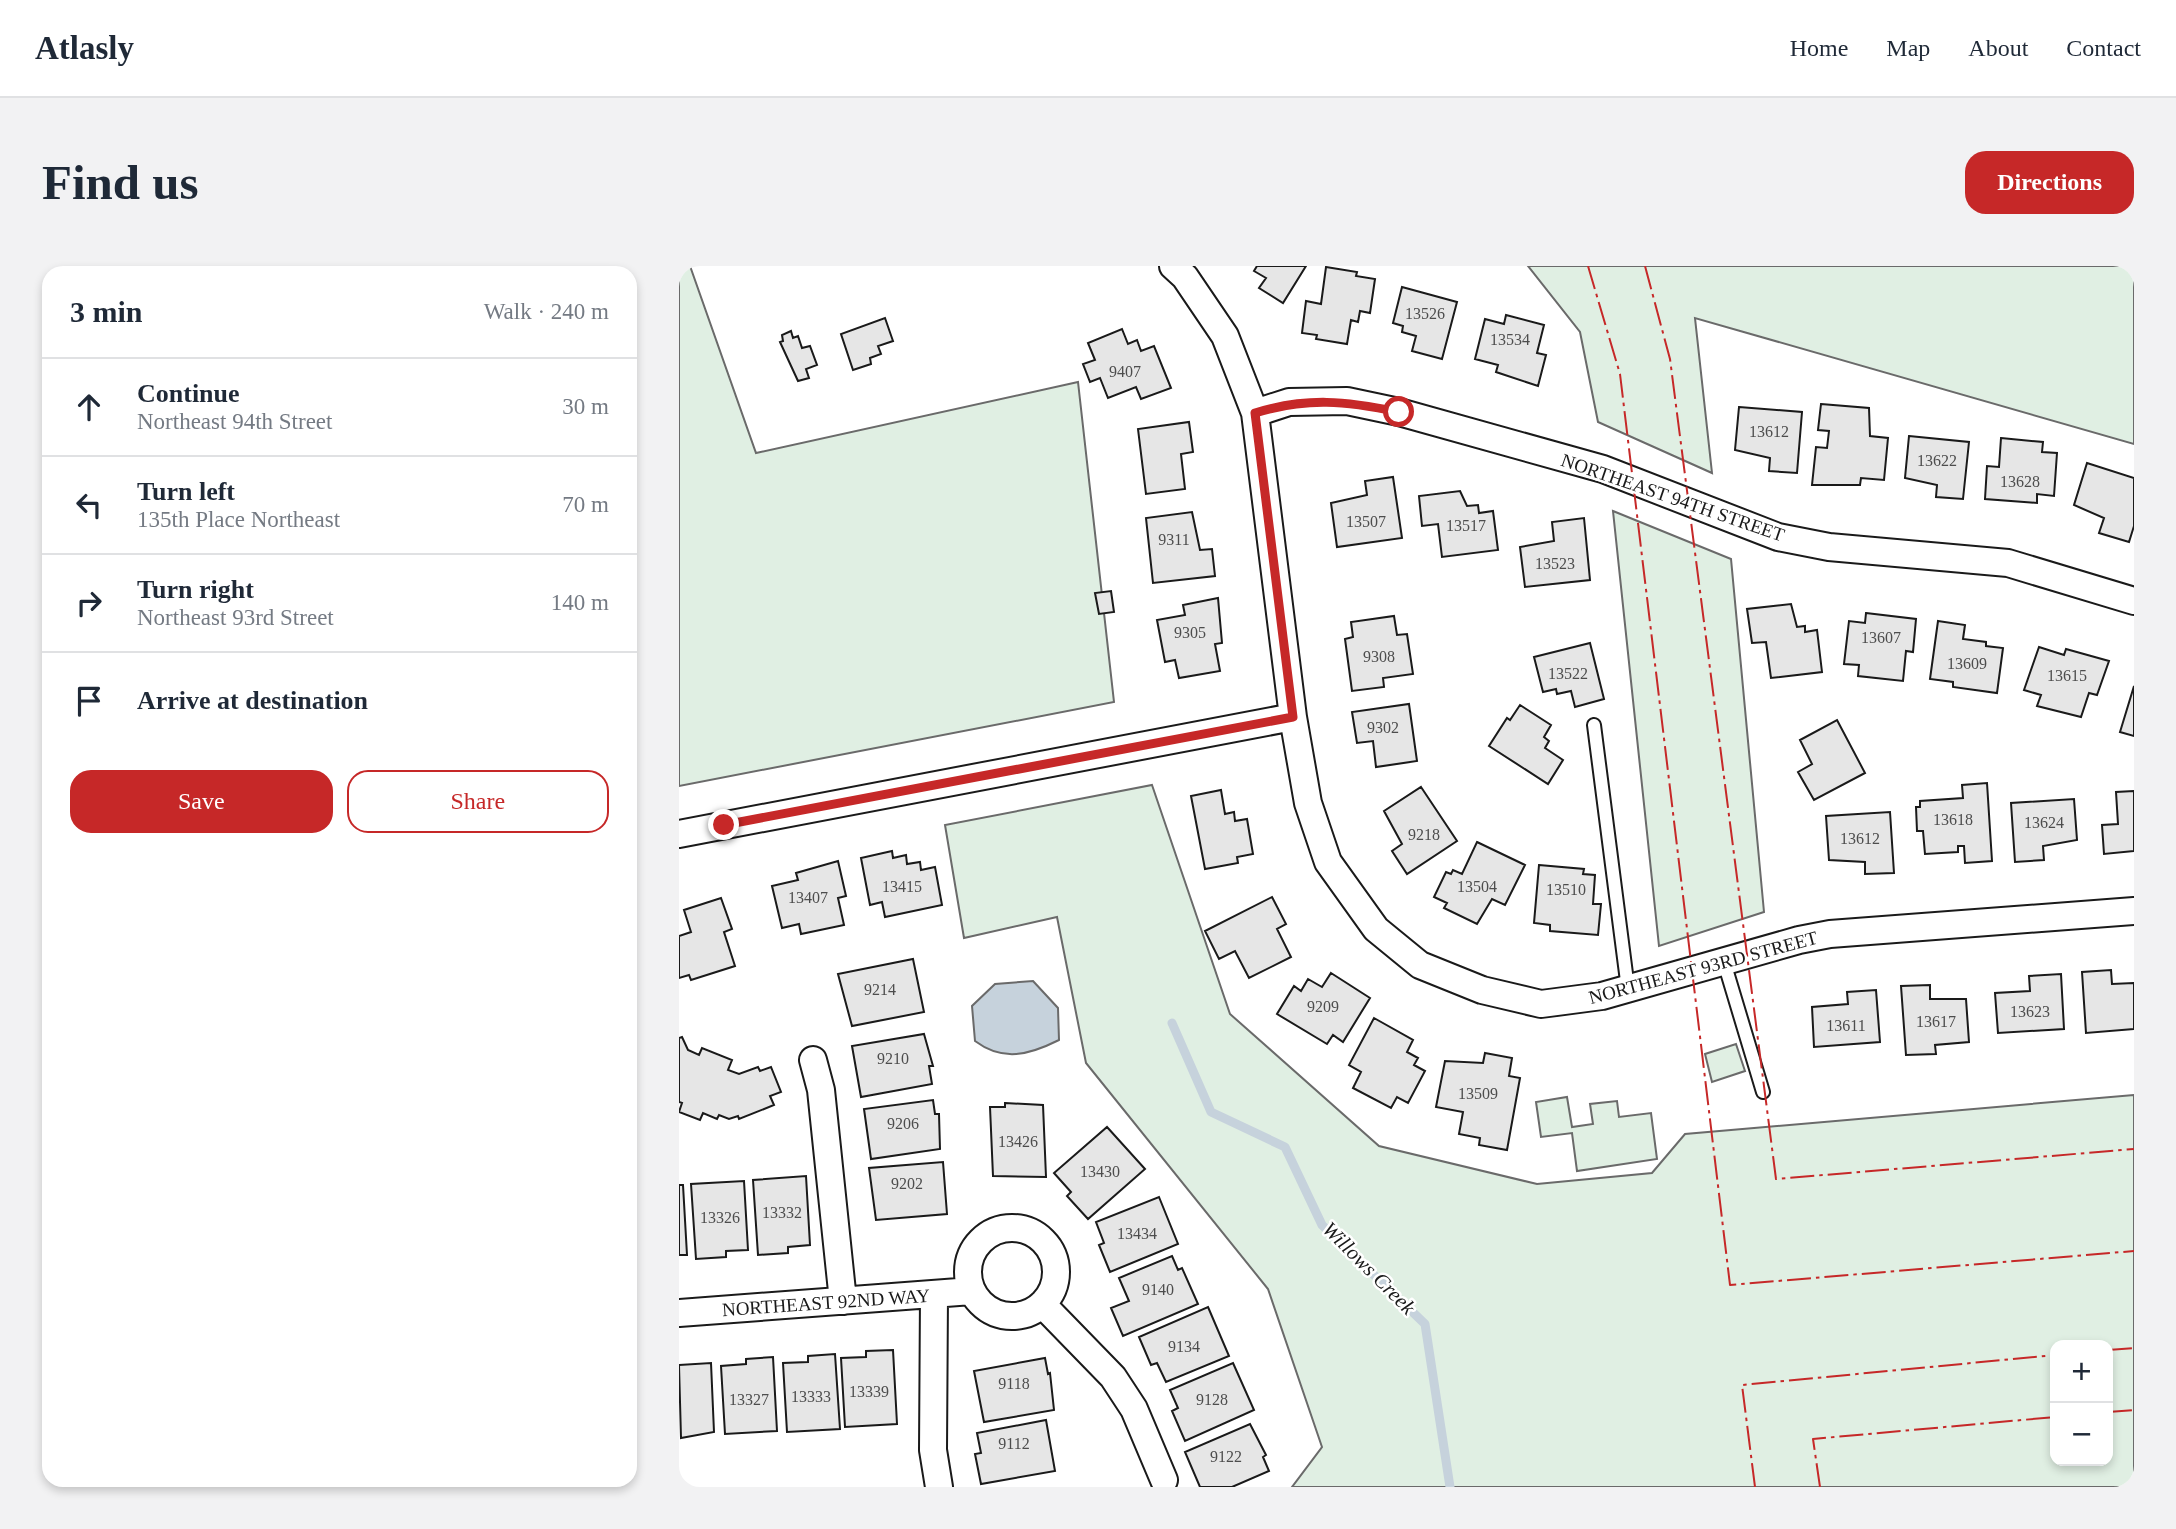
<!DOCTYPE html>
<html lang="en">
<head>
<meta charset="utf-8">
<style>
	body { margin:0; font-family:Georgia,serif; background:#f2f2f3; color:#1f2937 }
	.controls { position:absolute; right:21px; bottom:21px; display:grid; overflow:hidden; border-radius:14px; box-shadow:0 4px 10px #0003 }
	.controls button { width:63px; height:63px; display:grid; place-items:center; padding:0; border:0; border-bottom:2px solid #e0e1e3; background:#fff; color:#1f2937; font:35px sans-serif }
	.stop { position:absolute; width:21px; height:21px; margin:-16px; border:5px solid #c62828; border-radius:50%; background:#fff }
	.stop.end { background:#c62828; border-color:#fff; box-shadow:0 2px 7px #0008 }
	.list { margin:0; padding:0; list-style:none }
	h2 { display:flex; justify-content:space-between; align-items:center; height:91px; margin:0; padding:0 28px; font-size:30px }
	h2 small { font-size:23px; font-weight:400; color:#747a83 }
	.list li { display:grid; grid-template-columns:46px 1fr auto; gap:21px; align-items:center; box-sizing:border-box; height:98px; padding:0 28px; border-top:2px solid #e0e1e3 }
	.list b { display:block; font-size:26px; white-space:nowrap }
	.list p { margin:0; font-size:23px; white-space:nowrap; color:#747a83 }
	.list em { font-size:23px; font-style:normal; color:#747a83 }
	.actions { display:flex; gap:14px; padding:21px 28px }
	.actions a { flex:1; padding:16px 0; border:2px solid #c62828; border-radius:21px; text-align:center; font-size:24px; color:#c62828 }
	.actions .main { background:#c62828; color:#fff }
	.icon { flex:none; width:38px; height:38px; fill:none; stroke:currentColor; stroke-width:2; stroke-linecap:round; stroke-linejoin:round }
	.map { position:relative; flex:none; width:1455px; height:1221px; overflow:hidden; border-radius:21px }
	header { display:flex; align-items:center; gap:42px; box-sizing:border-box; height:98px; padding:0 35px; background:#fff; border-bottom:2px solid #e0e1e3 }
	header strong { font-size:33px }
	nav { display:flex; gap:38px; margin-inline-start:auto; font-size:24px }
	.intro { display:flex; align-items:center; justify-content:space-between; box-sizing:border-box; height:168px; padding:0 42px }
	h1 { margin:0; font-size:49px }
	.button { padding:18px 32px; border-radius:21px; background:#c62828; color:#fff; font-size:24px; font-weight:700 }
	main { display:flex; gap:42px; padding:0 42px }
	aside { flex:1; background:#fff; border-radius:21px; box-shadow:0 4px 10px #0003 }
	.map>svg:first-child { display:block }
	.green { fill:#e0efe3; stroke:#6a6a6a; stroke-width:2; fill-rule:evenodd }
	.water { fill:#c6d2dc; stroke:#6a6a6a; stroke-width:2 }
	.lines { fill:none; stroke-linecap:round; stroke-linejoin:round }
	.stream { stroke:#c6d2dc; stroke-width:9 }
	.building { fill:#e6e6e6; stroke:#1a1a1a; stroke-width:2 }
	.service-casing { stroke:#1a1a1a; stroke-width:16 }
	.minor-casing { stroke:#1a1a1a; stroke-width:30 }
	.service { stroke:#fff; stroke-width:12 }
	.minor { stroke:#fff; stroke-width:26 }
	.power { stroke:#c62828; stroke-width:2; stroke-dasharray:24 5 3.5 5; stroke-linecap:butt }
	.route { stroke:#c62828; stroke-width:9 }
	.labels { text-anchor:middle; stroke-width:5; stroke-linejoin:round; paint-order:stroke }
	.number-label { font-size:16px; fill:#4d4d4d }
	.street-label { font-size:19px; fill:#1a1a1a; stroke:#fff }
	.water-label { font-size:21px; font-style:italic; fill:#1a1a1a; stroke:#fff }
</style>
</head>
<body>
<header>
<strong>Atlasly</strong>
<nav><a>Home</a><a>Map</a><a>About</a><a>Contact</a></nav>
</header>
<div class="intro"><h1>Find us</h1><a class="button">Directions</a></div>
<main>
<aside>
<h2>3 min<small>Walk · 240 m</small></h2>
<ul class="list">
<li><svg class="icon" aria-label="ahead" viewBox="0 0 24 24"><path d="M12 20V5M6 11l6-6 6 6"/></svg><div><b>Continue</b><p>Northeast 94th Street</p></div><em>30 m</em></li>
<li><svg class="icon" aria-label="left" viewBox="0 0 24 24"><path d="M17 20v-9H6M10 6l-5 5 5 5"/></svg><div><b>Turn left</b><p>135th Place Northeast</p></div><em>70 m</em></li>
<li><svg class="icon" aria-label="right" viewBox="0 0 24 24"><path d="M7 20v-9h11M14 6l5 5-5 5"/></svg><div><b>Turn right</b><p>Northeast 93rd Street</p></div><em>140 m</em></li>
<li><svg class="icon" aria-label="arrive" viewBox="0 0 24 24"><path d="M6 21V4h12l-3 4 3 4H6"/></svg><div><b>Arrive at destination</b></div></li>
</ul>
<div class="actions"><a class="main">Save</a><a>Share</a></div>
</aside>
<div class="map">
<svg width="1455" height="1221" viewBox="0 0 1455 1221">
	<rect width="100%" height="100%" fill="#fff"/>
	<path class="green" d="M0,0H11L77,187L399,116L435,436L0,520Z
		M849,0H1455V178L1016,52L1033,207L919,156L901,66Z
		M934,245L1052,293L1085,646L980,680Z
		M473,519L551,748L700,880L858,918L973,907L1006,868L1455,829V1221H613L643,1181L589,1023L407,797L378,651L285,672L266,559ZM1376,1079H1429V1195H1376Z
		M1057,778L1066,805L1033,816L1026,788Z
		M888,831L893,861L914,858L911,838L938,835L940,851L972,847L978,893L898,905L893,867L862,871L857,836Z"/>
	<path class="water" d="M354,715L379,742L380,774C350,789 324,796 296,775L293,740L316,718Z"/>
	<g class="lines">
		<path class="stream" d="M493,757L532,846L606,881L643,959L746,1058L771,1221"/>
	</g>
	<path class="building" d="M578,0H627L604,37L580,22L587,12L575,5Z
		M647,1L678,6L677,10L696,13L691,47L681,45L679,56L672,54L668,78L637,73L638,69L623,67L627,35L642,38Z
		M723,21L778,36L763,93L733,85L737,70L723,66L724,60L714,57Z
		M827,49L865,59L858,87L867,89L859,120L817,106L819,99L796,93L806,53L825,58Z
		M206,52L214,75L199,80L202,88L191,92L192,98L174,104L162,68Z
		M443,63L449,78L458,74L462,85L475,80L492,122L462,133L457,121L429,132L421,112L411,116L404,98L416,94L409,77Z
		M112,65L114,72L119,70L123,82L131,80L138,99L127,103L130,112L119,115L101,76L104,75L103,69Z
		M1142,138L1190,142L1191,170L1209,172L1205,214L1182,212L1181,219H1133L1137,181L1148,182L1150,165L1139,164Z
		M1060,141L1123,146L1118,207L1090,205L1091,192L1056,184Z
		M510,156L514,186L502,188L506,223L467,228L459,163Z
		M1230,170L1290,176L1284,233L1257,231L1258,219L1226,212Z
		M1322,172L1364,176L1363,186L1378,187L1375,230L1358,228V237L1306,233L1308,200L1320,201Z
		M1408,197L1455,212V260L1450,276L1420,267L1425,252L1395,239Z
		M714,211L723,272L658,281L652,237L688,229L686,215Z
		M781,225L788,240L799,239L800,247L814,245L819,284L763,291L759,258L743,260L740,230Z
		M513,246L521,284L533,283L536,310L474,317L467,252Z
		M905,252L911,314L846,321L841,281L875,275L873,256Z
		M432,325L435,346L420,348L416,327Z
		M539,332L543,377L536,378L541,405L500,412L496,394L486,396L478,354L506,349L504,339Z
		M1112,338L1118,361L1126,360V366L1138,364L1143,406L1092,412L1087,376L1073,377L1068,343Z
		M1187,347L1237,353L1234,386L1227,385L1224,415L1179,410L1180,399L1165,398L1170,355L1186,357Z
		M715,350L718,369L728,368L734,408L704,412L705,421L673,425L666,373L674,371L672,356Z
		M1259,355L1286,359L1284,373L1307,376V380L1324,382L1318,427L1274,421V416L1251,413Z
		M911,377L925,433L896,441L892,425L878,428L877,423L864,426L855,391Z
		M1360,381L1385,389L1387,383L1430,395L1418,429L1410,427L1402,451L1358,440L1362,429L1345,424Z
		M1455,420V470L1441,466Z
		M730,438L738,495L697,501L694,475L678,477L673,446Z
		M841,439L872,459L865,471L870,475L866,482L884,494L869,518L810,480L828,452L831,454Z
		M1158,454L1186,507L1135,534L1119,506L1133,498L1121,474Z
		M1308,517L1313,595L1286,597L1285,580H1279V586L1246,588L1244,565H1238L1237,541H1241V535L1284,532L1283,519Z
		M742,521L778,575L728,608L713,585L723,578L705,545Z
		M542,524L546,548L555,546L556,555L568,553L574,588L558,591L559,597L526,603L512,530Z
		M1455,525V585L1425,588L1423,559L1439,558L1437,526Z
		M1395,533L1398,574L1364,580L1365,594L1336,596L1332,537Z
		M1211,546L1215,607L1186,608V596L1150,594L1147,550Z
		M798,576L846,599L826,639L813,633L798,658L765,642L768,637L755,631L767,606L772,608L774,604L783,608Z
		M213,585L214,592L227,589L228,598L241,596L242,604L256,601L263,639L206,651L203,636L191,639L182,592Z
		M159,595L167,630L159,632L165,659L122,668L120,658L103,662L93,620L119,614L117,607Z
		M860,599L905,603L904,608L916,609L914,638H922L919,669L871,665V659L855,657Z
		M593,631L607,658L598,663L612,691L570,712L556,685L540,693L526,665Z
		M42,632L53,663L45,666L56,700L12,714L10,709L0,712V670L12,666L5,644Z
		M234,693L245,746L173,760L159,708Z
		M1432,704L1433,718L1455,717V763L1407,767L1403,706Z
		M652,707L691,732L664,776L654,769L648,778L598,748L615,720L622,725L629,713L643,721Z
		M1382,708L1385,763L1319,767L1316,727L1351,725L1350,710Z
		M1251,719V733H1287L1290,776L1256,779L1257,788L1227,789L1222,720Z
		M1197,724L1201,776L1135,781L1133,741L1169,738L1168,726Z
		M695,752L734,774L728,786L739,792L735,799L746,805L729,837L718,831L712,842L674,822L682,806L670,799Z
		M245,768L254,800H250L253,818L182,831L173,780Z
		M3,771L9,784L20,789L23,782L53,794L49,804L60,808L79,801L81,805L92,801L102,826L91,830L95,839L60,853L59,850L50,853L40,849L38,853L24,847L21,854L0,846L3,837L0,836V772Z
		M806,787L833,792L830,810L841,812L828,884L800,879L801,872L780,868L784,846L757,841L766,795L804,797Z
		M254,834L256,848H260L261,883L192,893L185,843Z
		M326,837L364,839L367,911L314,910L311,841H326Z
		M428,861L466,903L409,953L388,930L392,926L375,907Z
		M264,896L268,948L197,954L190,902Z
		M127,910L131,979L109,981V987L79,989L74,914Z
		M65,915L69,984L47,985V991L17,993L12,918Z
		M0,919H4L8,989H0Z
		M480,931L499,978L431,1006L420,979L425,977L417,956Z
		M493,990L499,1004L503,1002L519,1038L444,1070L432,1042L450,1035L440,1012Z
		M529,1041L550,1090L487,1116L478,1097L472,1099L460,1071Z
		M214,1084L218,1158L166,1161L162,1092L187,1091V1085Z
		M156,1088L161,1163L108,1166L104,1097L129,1096V1090Z
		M94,1091L98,1165L46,1168L42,1100L67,1098V1093Z
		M366,1092L369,1108L371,1107L375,1144L305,1156L295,1105Z
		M32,1097L35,1166L2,1172L0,1099Z
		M554,1097L575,1144L506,1175L493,1145L499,1142L491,1124Z
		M367,1154L376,1205L302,1218L296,1188L302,1187L298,1167Z
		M571,1158L587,1189L584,1191L590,1205L553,1221H521L506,1186Z"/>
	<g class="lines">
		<defs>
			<path id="service" d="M915,459L949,723
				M1045,696L1084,826"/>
			<path id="minor" d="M494,0L506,11L546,70L576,147L614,451L629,537L649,596L697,663L741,699L803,724L862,738L923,730L1120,674L1151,668L1455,645
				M576,147L610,136L668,135L720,146L924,203L1099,271L1150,281L1329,297L1455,335
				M0,568L614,451
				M134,794L142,824L164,1035
				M289 1006a44 44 0 1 1 88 0a44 44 0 1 1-88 0Z
				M255,1029L254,1184L260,1221
				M363,1038L434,1111L455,1143L485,1214
				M0,1047L293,1025"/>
		</defs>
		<use href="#service" class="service-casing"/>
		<use href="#minor" class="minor-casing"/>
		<use href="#service" class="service"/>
		<use href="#minor" class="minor"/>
		<path class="power" d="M909,0L941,108L1051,1019L1455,985
			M966,0L991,93L1097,913L1455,883
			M1429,1084L1455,1082
			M1429,1146L1455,1144
			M1076,1221L1063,1119L1376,1089
			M1141,1221L1134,1173L1376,1151"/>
	</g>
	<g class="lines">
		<path class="route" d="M45,559L614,451L576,147C628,131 667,135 720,146"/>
	</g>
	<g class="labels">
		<g class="number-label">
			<text x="746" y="53">13526</text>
			<text x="831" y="79">13534</text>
			<text x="446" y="111">9407</text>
			<text x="1090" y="171">13612</text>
			<text x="1258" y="200">13622</text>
			<text x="1341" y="221">13628</text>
			<text x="687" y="261">13507</text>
			<text x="787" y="265">13517</text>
			<text x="495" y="279">9311</text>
			<text x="876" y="303">13523</text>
			<text x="511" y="372">9305</text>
			<text x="1202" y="377">13607</text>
			<text x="700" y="396">9308</text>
			<text x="1288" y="403">13609</text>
			<text x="889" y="413">13522</text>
			<text x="1388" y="415">13615</text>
			<text x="704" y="467">9302</text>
			<text x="1274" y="559">13618</text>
			<text x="1365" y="562">13624</text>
			<text x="745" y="574">9218</text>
			<text x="1181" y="578">13612</text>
			<text x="223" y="626">13415</text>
			<text x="798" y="626">13504</text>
			<text x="887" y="629">13510</text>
			<text x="129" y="637">13407</text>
			<text x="201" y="729">9214</text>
			<text x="644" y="746">9209</text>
			<text x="1351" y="751">13623</text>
			<text x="1257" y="761">13617</text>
			<text x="1167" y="765">13611</text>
			<text x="214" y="798">9210</text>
			<text x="799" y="833">13509</text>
			<text x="224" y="863">9206</text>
			<text x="339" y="881">13426</text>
			<text x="421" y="911">13430</text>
			<text x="228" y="923">9202</text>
			<text x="103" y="952">13332</text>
			<text x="41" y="957">13326</text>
			<text x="458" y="973">13434</text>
			<text x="479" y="1029">9140</text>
			<text x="505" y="1086">9134</text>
			<text x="335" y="1123">9118</text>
			<text x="190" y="1131">13339</text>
			<text x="132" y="1136">13333</text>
			<text x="70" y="1139">13327</text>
			<text x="533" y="1139">9128</text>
			<text x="335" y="1183">9112</text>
			<text x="547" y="1196">9122</text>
		</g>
		<g class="street-label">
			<text transform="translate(994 231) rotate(19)" y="7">NORTHEAST 94TH STREET</text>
			<text transform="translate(1024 701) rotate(-15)" y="7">NORTHEAST 93RD STREET</text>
			<text transform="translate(147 1036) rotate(-4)" y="7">NORTHEAST 92ND WAY</text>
		</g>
		<g class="water-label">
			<text transform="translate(690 1002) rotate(45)" y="7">Willows Creek</text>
		</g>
	</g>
</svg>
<div class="controls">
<button>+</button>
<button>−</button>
</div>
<div class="stop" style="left:720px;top:146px"></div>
<div class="stop end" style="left:45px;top:559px"></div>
</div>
</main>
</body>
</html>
